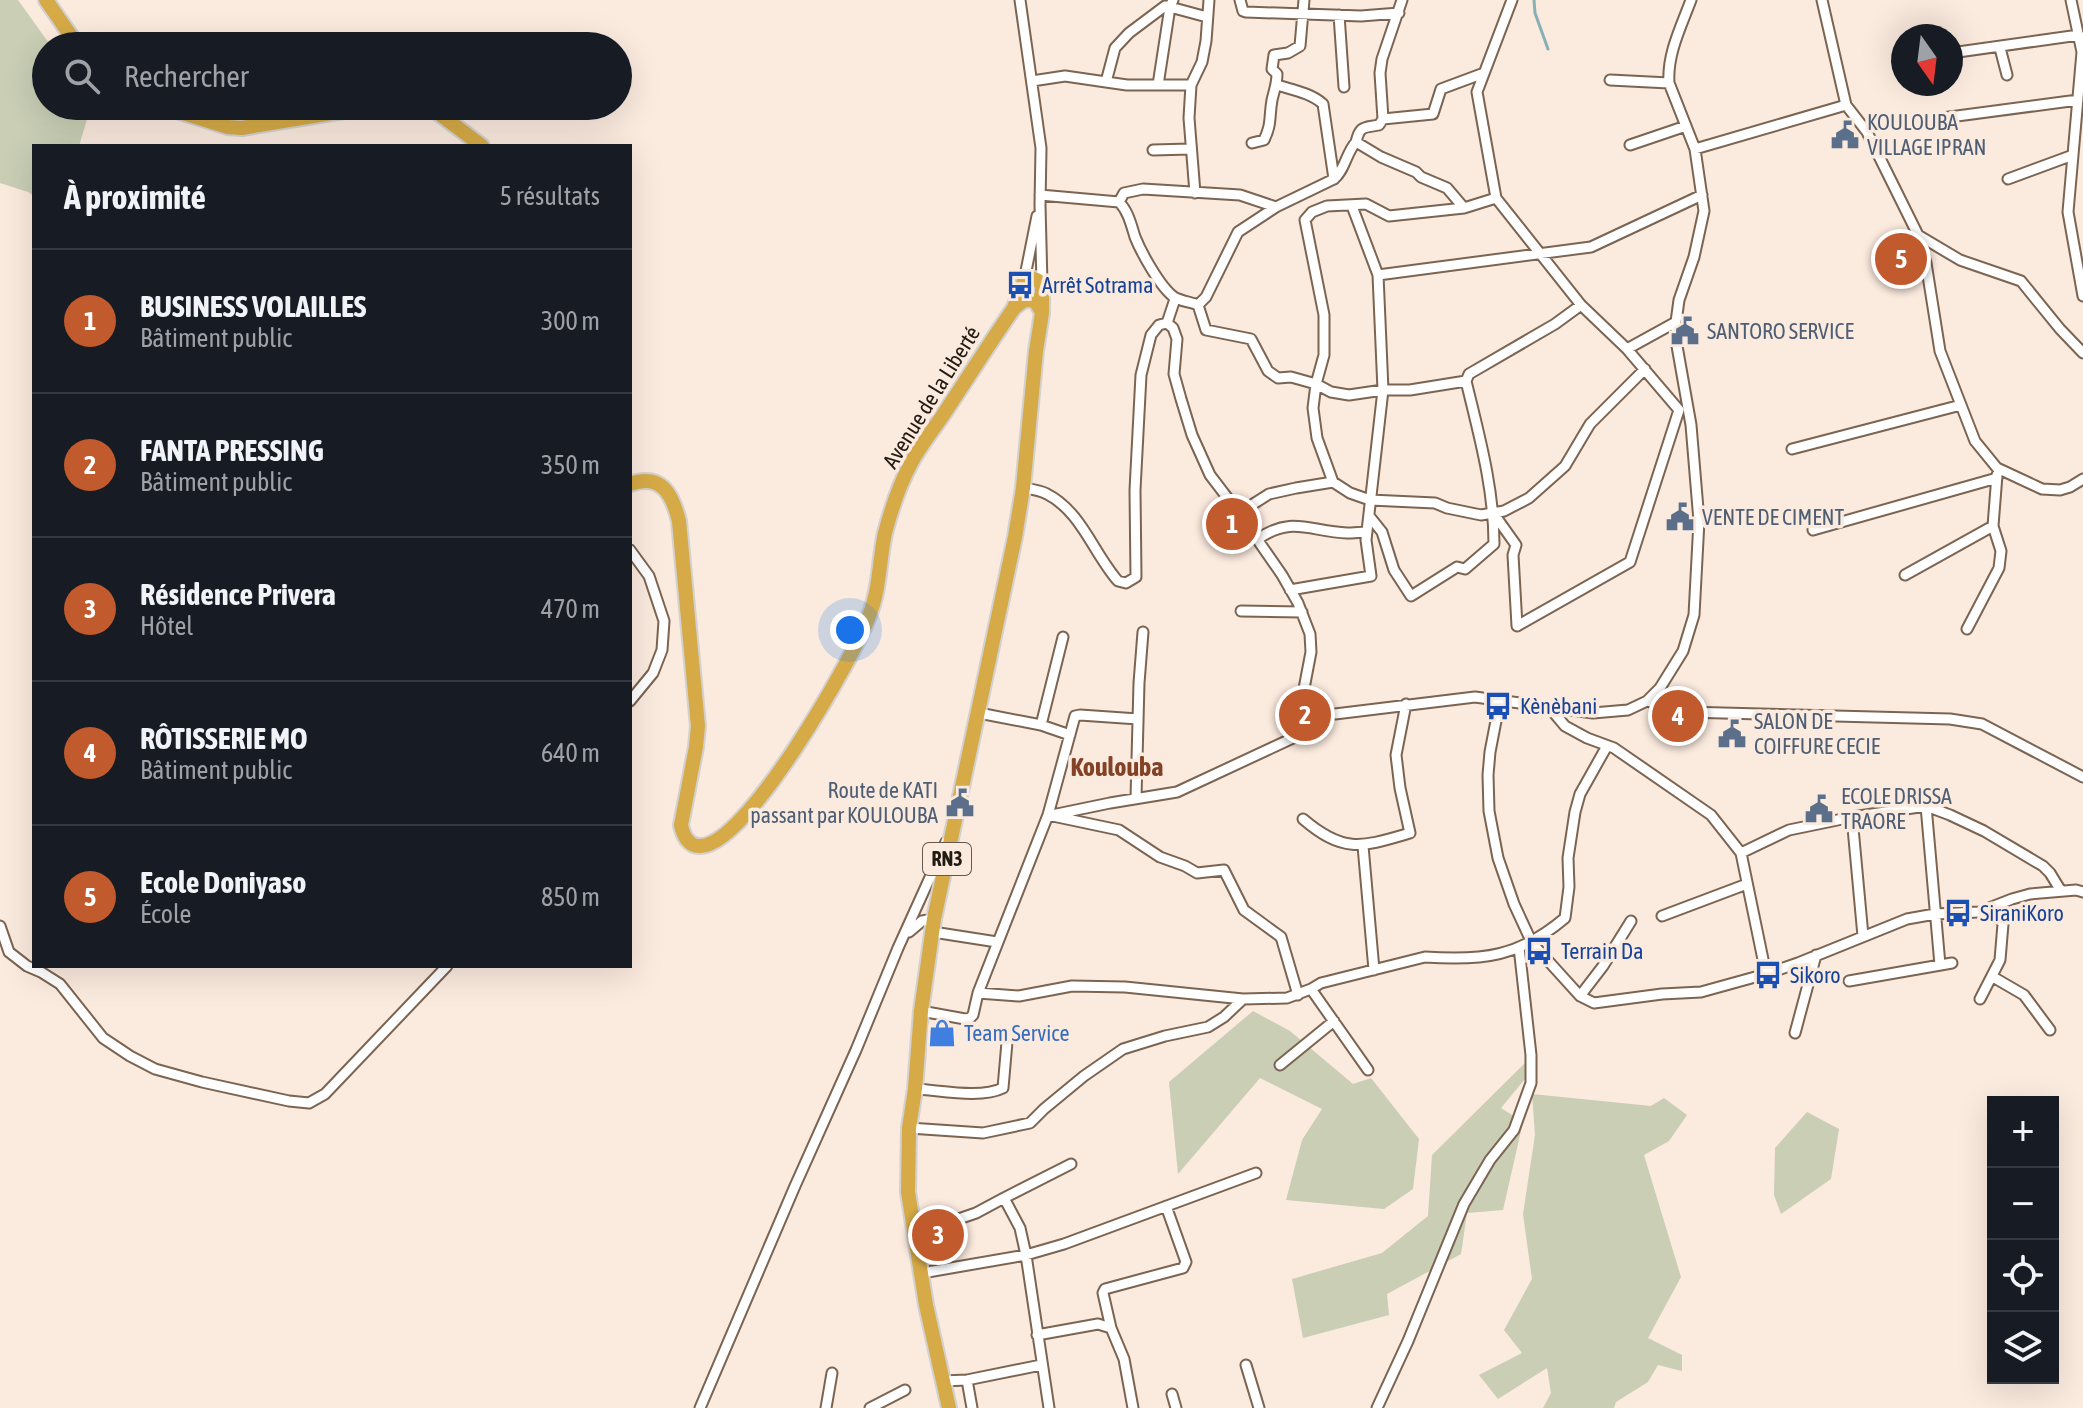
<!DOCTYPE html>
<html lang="fr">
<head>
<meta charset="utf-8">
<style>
	body { margin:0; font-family:"Asap Condensed",sans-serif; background:#20242c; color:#f1f3f6 }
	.controls { position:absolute; right:24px; bottom:24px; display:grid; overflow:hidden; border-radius:0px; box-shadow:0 8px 32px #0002 }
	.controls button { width:72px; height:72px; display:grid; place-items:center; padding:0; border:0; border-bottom:2px solid #363941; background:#171b24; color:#f1f3f6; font:40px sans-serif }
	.compass { position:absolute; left:1891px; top:24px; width:72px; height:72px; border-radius:50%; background:#171b24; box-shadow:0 8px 32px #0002; rotate:166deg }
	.you { position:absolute; left:850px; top:630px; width:28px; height:28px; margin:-20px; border:6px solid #fff; border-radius:50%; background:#1a73e8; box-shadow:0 0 0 12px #1a73e833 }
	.badge { display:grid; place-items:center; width:52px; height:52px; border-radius:50%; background:#c15a2d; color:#fff; font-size:26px; font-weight:700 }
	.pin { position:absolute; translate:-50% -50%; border:4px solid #fff; box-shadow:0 2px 8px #0006 }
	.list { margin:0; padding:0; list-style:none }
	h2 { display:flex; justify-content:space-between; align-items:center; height:104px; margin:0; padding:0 32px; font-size:34px }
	h2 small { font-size:26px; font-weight:400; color:#9ea1a6 }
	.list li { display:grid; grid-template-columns:52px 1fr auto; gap:24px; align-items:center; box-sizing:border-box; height:144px; padding:0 32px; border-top:2px solid #363941 }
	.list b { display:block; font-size:30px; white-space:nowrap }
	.list p { margin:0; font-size:26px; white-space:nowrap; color:#9ea1a6 }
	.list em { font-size:26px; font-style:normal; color:#9ea1a6 }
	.icon { flex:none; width:44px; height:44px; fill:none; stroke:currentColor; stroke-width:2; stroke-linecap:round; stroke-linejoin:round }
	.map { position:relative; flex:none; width:2083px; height:1408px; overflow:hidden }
	.search { position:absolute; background:#171b24; box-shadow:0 8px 32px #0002; left:32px; top:32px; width:600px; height:88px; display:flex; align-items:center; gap:20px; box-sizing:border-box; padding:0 28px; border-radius:44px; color:#9ea1a6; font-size:30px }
	.panel { position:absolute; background:#171b24; box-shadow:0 8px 32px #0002; left:32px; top:144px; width:600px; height:824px; border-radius:0px }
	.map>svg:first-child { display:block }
	.green { fill:#c9ceb5 }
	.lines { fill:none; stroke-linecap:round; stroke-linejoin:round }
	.stream { stroke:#86b0b5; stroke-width:3 }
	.minor-casing { stroke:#7b6451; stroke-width:13 }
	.highway-casing { stroke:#d3d1d0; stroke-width:18 }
	.minor { stroke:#fff; stroke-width:9 }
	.highway { stroke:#d6aa46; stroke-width:14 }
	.labels { text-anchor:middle; stroke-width:7; stroke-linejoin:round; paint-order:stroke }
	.shield { fill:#fbeade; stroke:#64584f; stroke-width:2 }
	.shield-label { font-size:20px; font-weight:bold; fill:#231a12 }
	.service-label { font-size:22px; fill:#4e5e75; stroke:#fbeade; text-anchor:start }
	.transit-label { font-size:22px; fill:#164399; stroke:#fbeade; text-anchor:start }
	.street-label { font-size:22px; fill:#231a12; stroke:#fbeade }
	.shop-label { font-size:22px; fill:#366cbe; stroke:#fbeade; text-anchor:start }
	.quarter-label { font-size:26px; font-weight:bold; fill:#834125; stroke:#fbeade }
</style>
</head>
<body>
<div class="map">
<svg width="2083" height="1408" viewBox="0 0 2083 1408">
	<rect width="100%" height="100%" fill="#fbeade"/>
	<path class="green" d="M0,0H18L51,46H46V106H91L79,146H34V196L28,192L0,183Z
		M1253,1011L1290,1031L1353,1084L1371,1078L1419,1139L1413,1189L1384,1209L1286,1200L1302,1140L1322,1109L1260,1078L1178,1174L1169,1082Z
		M1525,1063L1530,1073L1501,1108L1523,1122L1503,1210L1467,1213L1461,1254L1387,1294L1389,1315L1303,1338L1292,1279L1382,1253L1428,1216L1432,1155Z
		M1532,1094L1651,1106L1664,1098L1687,1115L1669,1141L1644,1155L1681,1277L1648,1338L1682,1355V1371L1658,1365L1648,1382L1616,1402L1614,1408H1543L1551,1393L1547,1368L1498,1399L1479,1375L1522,1353L1504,1330L1532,1279L1523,1214L1535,1135Z
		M1807,1112L1839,1129L1831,1179L1781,1214L1774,1195L1775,1148Z"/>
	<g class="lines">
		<path class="stream" d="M1534,0L1535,13L1548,49"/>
		<defs>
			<path id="minor" d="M1020,0L1041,148L1040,205L1042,284
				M1240,0L1243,11L1246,12L1361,16L1399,13
				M1822,0L1846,105L1867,132L1918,235L1926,263L1940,351L1975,441L1997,468L2042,489L2060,490L2070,487L2083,479
				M2071,0L2082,52L2068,212L2083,296
				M1339,15L1344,87
				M2000,48L2007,75
				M1951,53L2079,35
				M1610,80L1669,83
				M1032,81L1065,76L1106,82L1115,48L1129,33L1165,6L1170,7L1173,0
				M1106,82L1127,85H1191L1189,118L1195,193
				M1158,85L1170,7L1207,17
				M1191,85L1202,62L1206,41L1209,0
				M1277,85C1293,90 1311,93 1323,104L1334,179
				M1942,118L2078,100
				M1383,119L1433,114L1441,89L1484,73
				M1356,142C1360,125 1364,128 1379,125L1383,119L1380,73L1382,59L1402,0
				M1252,143L1264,140C1272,124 1269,116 1272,100C1274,91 1277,84 1277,74L1272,69L1274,55L1288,53L1300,46L1304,0
				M1630,145L1686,126
				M1695,149L1846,105
				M1153,150L1190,149
				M2008,179L2073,155
				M1040,195L1119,202C1128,211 1131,224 1135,237C1141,252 1160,287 1174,297C1180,301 1191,302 1198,305
				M1119,202L1124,193L1143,189L1240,195L1276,207
				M1918,235L1960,260L2021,281L2060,329L2083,353
				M1378,275L1591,247L1702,195
				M1024,281L1037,216
				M1198,305L1206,297L1238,232L1276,207L1334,179C1345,170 1346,153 1356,142L1381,157L1416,172L1421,177L1447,188L1464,208
				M1198,305L1206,330L1251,339L1268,371L1278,378L1291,377L1316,384L1331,392L1349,395L1383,390H1410L1466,381
				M1167,323L1175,299
				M1627,349L1676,322
				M1792,449L1961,405
				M1333,482L1317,438L1313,408L1316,384L1324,355V315L1305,220L1312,212L1327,206L1366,204L1389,216L1464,208L1496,198
				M1023,488C1030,489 1040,490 1047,494C1081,511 1094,554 1118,581L1126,583L1136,577L1135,490L1141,375L1151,335L1159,325L1167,323L1173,328L1177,339L1174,374L1181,399L1192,435L1210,475L1239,513L1282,575L1298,603L1310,634L1311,652L1302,699C1312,713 1318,713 1335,714L1475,697L1593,713L1628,710L1647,701L1660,688L1683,651L1694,615L1699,521L1691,425L1677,346L1676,322L1679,300L1694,257L1704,211L1695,149L1669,83C1667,54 1681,27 1691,0
				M1239,513L1269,494L1296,488L1333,482L1350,493L1370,500L1435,503L1447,508L1481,515L1504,511L1529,498L1565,466L1590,424L1645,369
				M1494,514L1516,545L1513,555L1517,626L1630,562L1679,410L1627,349L1581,305L1496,198L1477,92L1512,0
				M1370,517L1382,532L1394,570L1411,596L1457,567L1465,569L1494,544C1494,488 1479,435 1466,381L1469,374L1555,324L1581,305
				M1813,530L1997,478
				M1258,539C1292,515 1311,532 1347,533C1354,533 1361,532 1367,532
				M630,550L649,576L664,621L662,650L653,673L630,701
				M1905,575L1993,526L1997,475
				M1290,590L1371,576L1366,540L1383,390L1378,275L1352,206
				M1241,611L1302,612
				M1967,629L1999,568L2001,551L1993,526
				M1500,700L1490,752L1488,775L1489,811L1498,858L1514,904L1532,943L1580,996L1594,1003L1662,994L1701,992L1766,974L1798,963L1907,919L1935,914L1979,912L2012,899L2030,894L2076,890L2083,892
				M1647,701L1685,712L1950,719L1982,724L2083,777
				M1549,707L1565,726L1587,738L1614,748L1711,815L1741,853L1766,974
				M979,713L1041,725L1070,735
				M1041,725L1063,637
				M1136,798L1139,683L1143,632
				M1926,806L1940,965
				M1048,815L1119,830L1160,857L1185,866L1197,873L1224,870L1244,910L1281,937L1298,995
				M1052,815L1110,803L1177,792L1308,731L1315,726L1318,713
				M1852,817L1863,936
				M1303,819C1344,854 1362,847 1410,833L1400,788L1396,755L1406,704
				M1363,846L1374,970
				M1741,853L1789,830L1852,817L1926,806L1950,815L1984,831L2043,866L2050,873L2061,891
				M1662,916L1747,884
				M0,926L9,952L27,966L41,972L60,984L103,1038L130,1056L155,1069L202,1082L289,1101L309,1103L325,1094L447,966
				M909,932L922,921L934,919
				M933,932L997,942
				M1993,977L2024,995L2050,1030
				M1849,981L1952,963
				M1311,989L1321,983L1425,957C1483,961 1519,957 1565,918L1569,887L1568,858L1575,812L1580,794L1607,746
				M978,993L1019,996L1072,986L1125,987L1243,999L1287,998L1311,989L1368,1070
				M1580,996L1603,966L1631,921
				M1980,999L2000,960L2003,924L1993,908
				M921,1011L965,1019L970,1018L973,1015L978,993L1048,815L1075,716L1080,715L1138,719
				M1795,1033L1816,955
				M1280,1065L1334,1021
				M915,1089C939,1090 981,1099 1003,1088L1007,1042
				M909,1128L983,1133L1030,1123L1044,1109L1084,1076L1123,1049L1165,1036L1208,1027L1224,1017L1243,999
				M1004,1198L1071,1164
				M915,1234L976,1213L1004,1198L1020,1228L1026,1255L1049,1408
				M922,1273L1026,1255L1064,1244L1256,1173
				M1111,1328L1103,1293L1105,1289L1183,1268L1186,1262L1166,1206
				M1037,1335L1098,1324L1111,1328L1124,1359L1133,1408
				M1246,1365L1259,1408
				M967,1380L972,1408
				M943,1381L967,1380L1041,1365
				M1172,1394L1176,1408
				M700,1408L795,1186L856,1050L898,948L946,842
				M826,1408L832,1373
				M870,1408L905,1390
				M1377,1408L1408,1341L1464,1204L1490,1160L1514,1130L1531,1083V1055L1519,947"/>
			<path id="highway" d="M46,0L78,46
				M161,106L228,127L242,128L374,106
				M429,106L482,146
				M630,484C661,473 672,493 679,521L698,726L696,747L681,825C683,835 688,846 700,846C746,847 853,659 869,616C880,589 879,561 885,533C891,510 899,486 910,465C920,445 935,428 947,409C969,376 991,341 1014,308C1021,302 1025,298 1035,301L1042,312
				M949,1408L926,1305L908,1192L909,1128L915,1089L921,1011L934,919L1015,537L1023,488L1036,351L1042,313V284C1036,278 1031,277 1024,281L1014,308"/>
		</defs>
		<use href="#minor" class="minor-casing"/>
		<use href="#highway" class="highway-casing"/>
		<use href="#minor" class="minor"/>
		<use href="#highway" class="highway"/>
	</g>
	<defs>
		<symbol id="civic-bare" viewBox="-9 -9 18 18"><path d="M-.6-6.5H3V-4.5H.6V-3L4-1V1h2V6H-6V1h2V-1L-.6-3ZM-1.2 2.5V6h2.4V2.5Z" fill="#5c6f8a" stroke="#fbeade" stroke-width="2.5" paint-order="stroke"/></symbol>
		<symbol id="bus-bare" viewBox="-9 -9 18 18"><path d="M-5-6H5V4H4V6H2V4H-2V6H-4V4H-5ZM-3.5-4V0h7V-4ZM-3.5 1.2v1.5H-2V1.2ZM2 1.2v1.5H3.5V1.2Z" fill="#1a4fb4" stroke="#fbeade" stroke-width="2.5" paint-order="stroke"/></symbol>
		<symbol id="shop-bare" viewBox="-9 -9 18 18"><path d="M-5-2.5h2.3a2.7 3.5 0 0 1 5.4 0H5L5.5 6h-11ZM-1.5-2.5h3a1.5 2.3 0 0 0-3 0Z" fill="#3f7fe0" stroke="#fbeade" stroke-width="2.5" paint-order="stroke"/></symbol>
	</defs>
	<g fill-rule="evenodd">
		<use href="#civic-bare" x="1825" y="115" width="40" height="40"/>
		<use href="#bus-bare" x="1000" y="265" width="40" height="40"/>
		<use href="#civic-bare" x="1665" y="311" width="40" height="40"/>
		<use href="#civic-bare" x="1660" y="497" width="40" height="40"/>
		<use href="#bus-bare" x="1478" y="686" width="40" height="40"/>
		<use href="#civic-bare" x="1712" y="714" width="40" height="40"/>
		<use href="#civic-bare" x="940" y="783" width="40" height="40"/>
		<use href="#civic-bare" x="1799" y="789" width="40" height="40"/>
		<use href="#bus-bare" x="1938" y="893" width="40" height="40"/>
		<use href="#bus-bare" x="1519" y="931" width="40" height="40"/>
		<use href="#bus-bare" x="1748" y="955" width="40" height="40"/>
		<use href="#shop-bare" x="922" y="1013" width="40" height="40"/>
	</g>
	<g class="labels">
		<rect class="shield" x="923" y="843" width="48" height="32" rx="6"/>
		<g class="shield-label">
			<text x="947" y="866">RN3</text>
		</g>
		<g class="service-label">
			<text x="1867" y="130">KOULOUBA<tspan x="1867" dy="25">VILLAGE IPRAN</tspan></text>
			<text x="1707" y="339">SANTORO SERVICE</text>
			<text x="1702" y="525">VENTE DE CIMENT</text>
			<text x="1754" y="729">SALON DE<tspan x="1754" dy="25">COIFFURE CECIE</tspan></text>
			<text x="938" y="798" text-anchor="end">Route de KATI<tspan x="938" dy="25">passant par KOULOUBA</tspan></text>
			<text x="1841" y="804">ECOLE DRISSA<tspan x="1841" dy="25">TRAORE</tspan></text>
		</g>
		<g class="transit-label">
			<text x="1042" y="293">Arrêt Sotrama</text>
			<text x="1520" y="714">Kènèbani</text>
			<text x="1980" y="921">SiraniKoro</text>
			<text x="1561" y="959">Terrain Da</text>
			<text x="1790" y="983">Sikoro</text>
		</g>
		<g class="street-label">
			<text transform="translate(931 397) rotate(-58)" y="8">Avenue de la Liberté</text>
		</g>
		<g class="shop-label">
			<text x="964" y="1041">Team Service</text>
		</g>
		<g class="quarter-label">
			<text x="1117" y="776">Koulouba</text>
		</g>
	</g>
</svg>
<div class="controls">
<button>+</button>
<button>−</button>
<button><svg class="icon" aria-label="locate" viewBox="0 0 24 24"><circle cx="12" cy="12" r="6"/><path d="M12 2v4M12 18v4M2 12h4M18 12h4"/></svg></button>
<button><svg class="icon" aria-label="layers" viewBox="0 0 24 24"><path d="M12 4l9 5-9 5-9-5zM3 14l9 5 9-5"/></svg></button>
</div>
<svg class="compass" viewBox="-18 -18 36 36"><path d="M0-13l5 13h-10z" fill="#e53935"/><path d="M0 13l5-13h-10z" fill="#9ea1a6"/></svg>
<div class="you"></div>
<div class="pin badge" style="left:1232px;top:524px">1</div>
<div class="pin badge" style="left:1305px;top:715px">2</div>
<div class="pin badge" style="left:938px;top:1235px">3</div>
<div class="pin badge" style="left:1678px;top:716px">4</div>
<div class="pin badge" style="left:1901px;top:259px">5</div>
<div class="search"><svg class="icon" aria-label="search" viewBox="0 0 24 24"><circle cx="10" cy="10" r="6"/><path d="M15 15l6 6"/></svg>Rechercher</div>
<section class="panel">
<h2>À proximité<small>5 résultats</small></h2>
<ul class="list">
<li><span class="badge">1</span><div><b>BUSINESS VOLAILLES</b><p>Bâtiment public</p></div><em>300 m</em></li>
<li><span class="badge">2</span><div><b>FANTA PRESSING</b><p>Bâtiment public</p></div><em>350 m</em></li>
<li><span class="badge">3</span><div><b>Résidence Privera</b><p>Hôtel</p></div><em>470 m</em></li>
<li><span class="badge">4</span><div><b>RÔTISSERIE MO</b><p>Bâtiment public</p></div><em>640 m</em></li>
<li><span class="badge">5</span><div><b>Ecole Doniyaso</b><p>École</p></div><em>850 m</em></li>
</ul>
</section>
</div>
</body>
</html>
